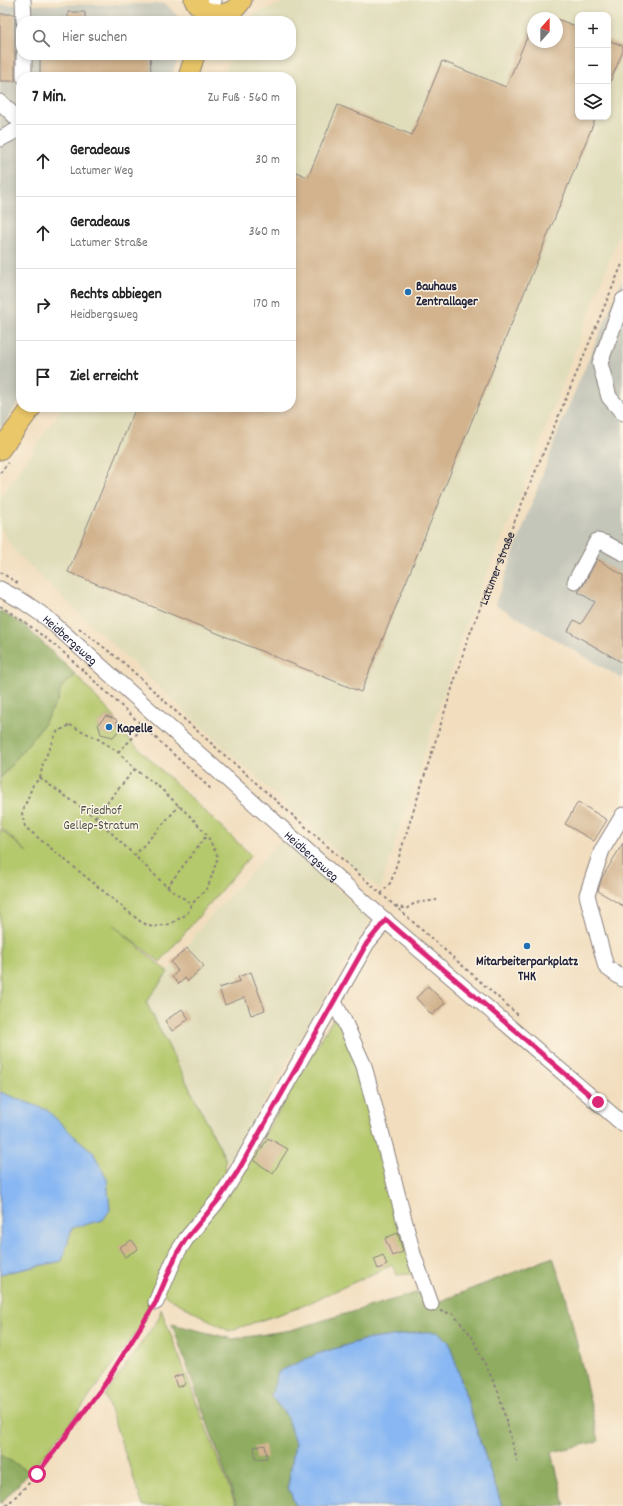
<!DOCTYPE html>
<html lang="de">
<head>
<meta charset="utf-8">
<style>
	body { margin:0; font-family:Dekko,sans-serif; background:#f6f6f6; color:#222 }
	.controls { position:absolute; right:12px; top:12px; display:grid; overflow:hidden; border-radius:8px; box-shadow:0 2px 6px #0003 }
	.controls button { width:36px; height:36px; display:grid; place-items:center; padding:0; border:0; border-bottom:1px solid #e0e0e0; background:#fff; color:#222; font:20px sans-serif }
	.compass { position:absolute; left:527px; top:12px; width:36px; height:36px; border-radius:50%; background:#fff; box-shadow:0 2px 6px #0003; rotate:21deg }
	.stop { position:absolute; width:12px; height:12px; margin:-9px; border:3px solid #db2777; border-radius:50%; background:#fff }
	.stop.end { background:#db2777; border-color:#fff; box-shadow:0 1px 4px #0008 }
	.list { margin:0; padding:0; list-style:none }
	h2 { display:flex; justify-content:space-between; align-items:center; height:52px; margin:0; padding:0 16px; font-size:17px }
	h2 small { font-size:13px; font-weight:400; color:#767676 }
	.list li { display:grid; grid-template-columns:26px 1fr auto; gap:12px; align-items:center; box-sizing:border-box; height:72px; padding:0 16px; border-top:1px solid #e0e0e0 }
	.list b { display:block; font-size:15px; white-space:nowrap }
	.list p { margin:0; font-size:13px; white-space:nowrap; color:#767676 }
	.list em { font-size:13px; font-style:normal; color:#767676 }
	.icon { flex:none; width:22px; height:22px; fill:none; stroke:currentColor; stroke-width:2; stroke-linecap:round; stroke-linejoin:round }
	.map { position:relative; flex:none; width:623px; height:1506px; overflow:hidden }
	.search { position:absolute; background:#fff; box-shadow:0 2px 6px #0003; left:16px; top:16px; width:280px; height:44px; display:flex; align-items:center; gap:10px; box-sizing:border-box; padding:0 14px; border-radius:16px; color:#767676; font-size:15px }
	.panel { position:absolute; background:#fff; box-shadow:0 2px 6px #0003; left:16px; top:72px; width:280px; height:340px; border-radius:16px }
	.map>svg:first-child { display:block }
	.built { fill:#e0ddbb; fill-rule:evenodd }
	.industrial { fill:#c4c6b9 }
	.green { fill:#b4c86c; stroke:#6b7554 }
	.forest { fill:#8fac60; stroke:#58674e }
	.water { fill:#88b7f3; stroke:#556c97 }
	.building { fill:#d2b38e }
	.lines { fill:none; stroke-linecap:round; stroke-linejoin:round }
	.minor-casing { stroke:#8a807d; stroke-width:17 }
	.major-casing { stroke:#8a807d; stroke-width:21 }
	.path { stroke:#8a807d; stroke-width:2; stroke-dasharray:3 3; stroke-linecap:butt }
	.minor { stroke:#fff; stroke-width:15 }
	.major { stroke:#eac769; stroke-width:19 }
	.route { stroke:#db2777; stroke-width:5 }
	.poi-dot { fill:#1f6fb2; stroke:#fcf5e5; stroke-width:1.5 }
	.labels { text-anchor:middle; stroke-width:3; stroke-linejoin:round; paint-order:stroke }
	.poi-label { font-size:13px; font-weight:bold; fill:#22223b; stroke:#fcf5e5; text-anchor:start }
	.street-label { font-size:13px; fill:#22223b; stroke:#fcf5e5 }
	.park-label { font-size:13px; fill:#4e544a; stroke:#fcf5e5 }
</style>
</head>
<body>
<div class="map">
<svg width="623" height="1506" viewBox="0 0 623 1506">
	<rect width="100%" height="100%" fill="#fcf5e5"/>
	<filter id="ink" filterUnits="userSpaceOnUse"><feTurbulence type="fractalNoise" baseFrequency=".025" numOctaves="2"/><feDisplacementMap in="SourceGraphic" scale="8" xChannelSelector="R" yChannelSelector="G"/><feConvolveMatrix kernelMatrix="1 2 1 2 8 2 1 2 1" color-interpolation-filters="sRGB"/></filter>
	<filter id="wash" filterUnits="userSpaceOnUse"><feTurbulence type="fractalNoise" baseFrequency=".012" numOctaves="4" result="noise"/><feDisplacementMap in="SourceGraphic" scale="16" xChannelSelector="R" yChannelSelector="G"/><feGaussianBlur stdDeviation="0.9" result="paint"/><feColorMatrix in="noise" values="0 0 0 0 0 0 0 0 0 0 0 0 0 0 0 0 0 1.4 0 .05"/><feComposite in="paint" operator="in"/></filter>
	<g filter="url(#wash)">
		<rect width="100%" height="100%" fill="#f2debf"/>
		<path class="built" d="M291,0H623V224L521,493L466,624L380,889L362,875L78,612L17,554L0,528V498L63,407H291V77H222L233,55H291V21H249L253,14ZM578,15H608V117H578ZM533,18H557V42H533Z
			M282,839L370,919L228,1164L146,1001L202,926Z"/>
		<path class="industrial" d="M166,4L182,21H21V55H179L171,77H21V399L0,430V5Z
			M623,279V679L495,604L563,419Z"/>
		<path class="green" d="M76,675L116,719L106,716L98,724L101,734L119,730L251,855L160,962L113,925L168,972L146,1002L225,1158L228,1196L336,1014L359,1070L415,1274L397,1275L392,1265L298,1308L229,1331L167,1297L157,1286L143,1323L71,1422L30,1472L0,1463V1274L62,1261L72,1227L103,1220L93,1152L74,1136L0,1092V829L27,852L0,827V779L43,725L57,701L62,686Z
			M161,1309L236,1506H143L105,1395L159,1318Z"/>
		<path class="forest" d="M0,611L24,625L76,675L62,686L57,701L43,725L0,779Z
			M553,1257L566,1296L599,1441L552,1452L565,1506H502L480,1441L449,1342L422,1332L364,1340L317,1354L271,1396L286,1415L295,1443L288,1487L296,1506H237L172,1324L233,1339L291,1330L419,1292L425,1307Z
			M0,1455L30,1472L0,1504Z"/>
		<path class="water" d="M0,1092L47,1110L74,1136L93,1152L107,1179L110,1210L103,1220L72,1228L62,1261L0,1274Z
			M422,1332H438L449,1342L480,1441L502,1506H296L288,1487L295,1443L286,1415L271,1396L278,1372L317,1354L364,1340Z"/>
		<g id="blocks">
			<path class="building" d="M68,12H85V21H68Z
				M0,14H15V81H0Z
				M557,19L578,27V117H596L361,692L68,572L136,407H291V170L308,177L338,105L412,135L442,61L506,87L533,23V42H557Z
				M608,40L623,46V51L608,87Z
				M40,55H150L151,74H142V77H40Z
				M597,559L623,575V663L568,631L574,620L581,624L595,602L578,592L583,586Z
				M106,716L116,719L119,730L113,737L101,734L98,724Z
				M578,802L607,820L594,841L565,824Z
				M623,843V906L598,891L602,878Z
				M187,948L204,966L188,981L185,978L179,984L172,977L178,971L171,962Z
				M251,972L265,1010L251,1015L245,997L225,1005L219,988L240,981L238,977Z
				M428,986L445,1003L432,1015L416,998Z
				M182,1009L189,1019L172,1031L165,1021Z
				M268,1138L288,1149L273,1173L254,1161Z
				M398,1233L403,1252L392,1256L385,1238Z
				M132,1240L138,1249L125,1257L119,1247Z
				M383,1255L387,1265L378,1269L374,1259Z
				M183,1374L185,1385L177,1387L174,1377Z
				M265,1445L267,1458L256,1459L254,1447Z"/>
		</g>
	</g>
	<g filter="url(#ink)">
		<use href="#blocks" fill-opacity="0" stroke="#8a807d" stroke-width="1"/>
		<g class="lines">
			<defs>
				<g id="minor">
					<path d="M23,0L24,21"/>
					<path d="M211,13L214,0"/>
					<path d="M24,55V77"/>
					<path d="M0,102L21,122"/>
					<path d="M0,139L21,128"/>
					<path d="M623,300L600,363L609,397L623,413"/>
					<path d="M575,582L597,541L605,543L623,553"/>
					<path id="s2" d="M0,589L24,602L47,618L379,915L623,1124"/>
					<path d="M623,815L602,850L587,895L606,967L623,979"/>
					<path d="M334,1002L344,1021L364,1066L413,1254L431,1304"/>
					<path d="M156,1302L177,1253L186,1239L220,1198L237,1171L367,943L386,920"/>
				</g>
				<path id="major" d="M194,0C205,18 232,19 242,0
					M188,77L195,55
					M0,450L32,407"/>
			</defs>
			<use href="#minor" class="minor-casing"/>
			<use href="#major" class="major-casing"/>
			<g class="path">
				<path d="M0,473L8,463"/>
				<path d="M622,535L623,534"/>
				<path d="M0,572L19,584"/>
				<path d="M0,606L26,623L62,651L212,790"/>
				<path d="M79,628L124,663L185,720L518,1015"/>
				<path d="M70,725L100,740L118,752L135,769L159,787L193,819L207,835L218,857L208,887L192,904L187,914L170,924L152,927L141,922L25,827L22,813L33,785L40,778L43,763L57,732Z"/>
				<path d="M118,752L144,727"/>
				<path d="M40,778L95,817L167,887L192,904"/>
				<path d="M95,817L135,769"/>
				<path d="M134,856L179,806"/>
				<path d="M167,887L207,835"/>
				<path id="s1" d="M381,894L391,882L467,641L513,525L623,262"/>
				<path d="M395,906L406,909L415,903L437,900"/>
				<path d="M440,1311L453,1314L471,1335L498,1391L518,1464"/>
				<path d="M6,1506C17,1495 28,1485 38,1473C80,1423 116,1369 149,1313"/>
			</g>
			<use href="#minor" class="minor"/>
			<use href="#major" class="major"/>
		</g>
	</g>
	<g class="lines" filter="url(#ink)">
		<path class="route" d="M37,1474L105,1384L156,1302L177,1253L186,1239L220,1198L238,1171L367,943L386,920L598,1102"/>
	</g>
	<g class="poi-dot">
		<circle cx="408" cy="292" r="4"/>
		<circle cx="109" cy="727" r="4"/>
		<circle cx="527" cy="946" r="4"/>
	</g>
	<g class="labels">
		<g class="poi-label">
			<text x="416" y="290">Bauhaus<tspan x="416" dy="15">Zentrallager</tspan></text>
			<text x="117" y="732">Kapelle</text>
			<text x="527" y="965" text-anchor="middle">Mitarbeiterparkplatz<tspan x="527" dy="15">THK</tspan></text>
		</g>
		<g class="street-label">
			<text dy="5" stroke="none"><textPath href="#s1" startOffset="347">Latumer Straße</textPath></text>
			<text dy="5" stroke="none"><textPath href="#s2" startOffset="87">Heidbergsweg</textPath></text>
			<text dy="5" stroke="none"><textPath href="#s2" startOffset="411">Heidbergsweg</textPath></text>
		</g>
		<g class="park-label">
			<text x="101" y="814">Friedhof<tspan x="101" dy="15">Gellep-Stratum</tspan></text>
		</g>
	</g>
</svg>
<div class="controls">
<button>+</button>
<button>−</button>
<button><svg class="icon" aria-label="layers" viewBox="0 0 24 24"><path d="M12 4l9 5-9 5-9-5zM3 14l9 5 9-5"/></svg></button>
</div>
<svg class="compass" viewBox="-18 -18 36 36"><path d="M0-13l5 13h-10z" fill="#e53935"/><path d="M0 13l5-13h-10z" fill="#767676"/></svg>
<div class="stop" style="left:37px;top:1474px"></div>
<div class="stop end" style="left:598px;top:1102px"></div>
<div class="search"><svg class="icon" aria-label="search" viewBox="0 0 24 24"><circle cx="10" cy="10" r="6"/><path d="M15 15l6 6"/></svg>Hier suchen</div>
<section class="panel">
<h2>7 Min.<small>Zu Fuß · 560 m</small></h2>
<ul class="list">
<li><svg class="icon" aria-label="ahead" viewBox="0 0 24 24"><path d="M12 20V5M6 11l6-6 6 6"/></svg><div><b>Geradeaus</b><p>Latumer Weg</p></div><em>30 m</em></li>
<li><svg class="icon" aria-label="ahead" viewBox="0 0 24 24"><path d="M12 20V5M6 11l6-6 6 6"/></svg><div><b>Geradeaus</b><p>Latumer Straße</p></div><em>360 m</em></li>
<li><svg class="icon" aria-label="right" viewBox="0 0 24 24"><path d="M7 20v-9h11M14 6l5 5-5 5"/></svg><div><b>Rechts abbiegen</b><p>Heidbergsweg</p></div><em>170 m</em></li>
<li><svg class="icon" aria-label="arrive" viewBox="0 0 24 24"><path d="M6 21V4h12l-3 4 3 4H6"/></svg><div><b>Ziel erreicht</b></div></li>
</ul>
</section>
</div>
</body>
</html>
